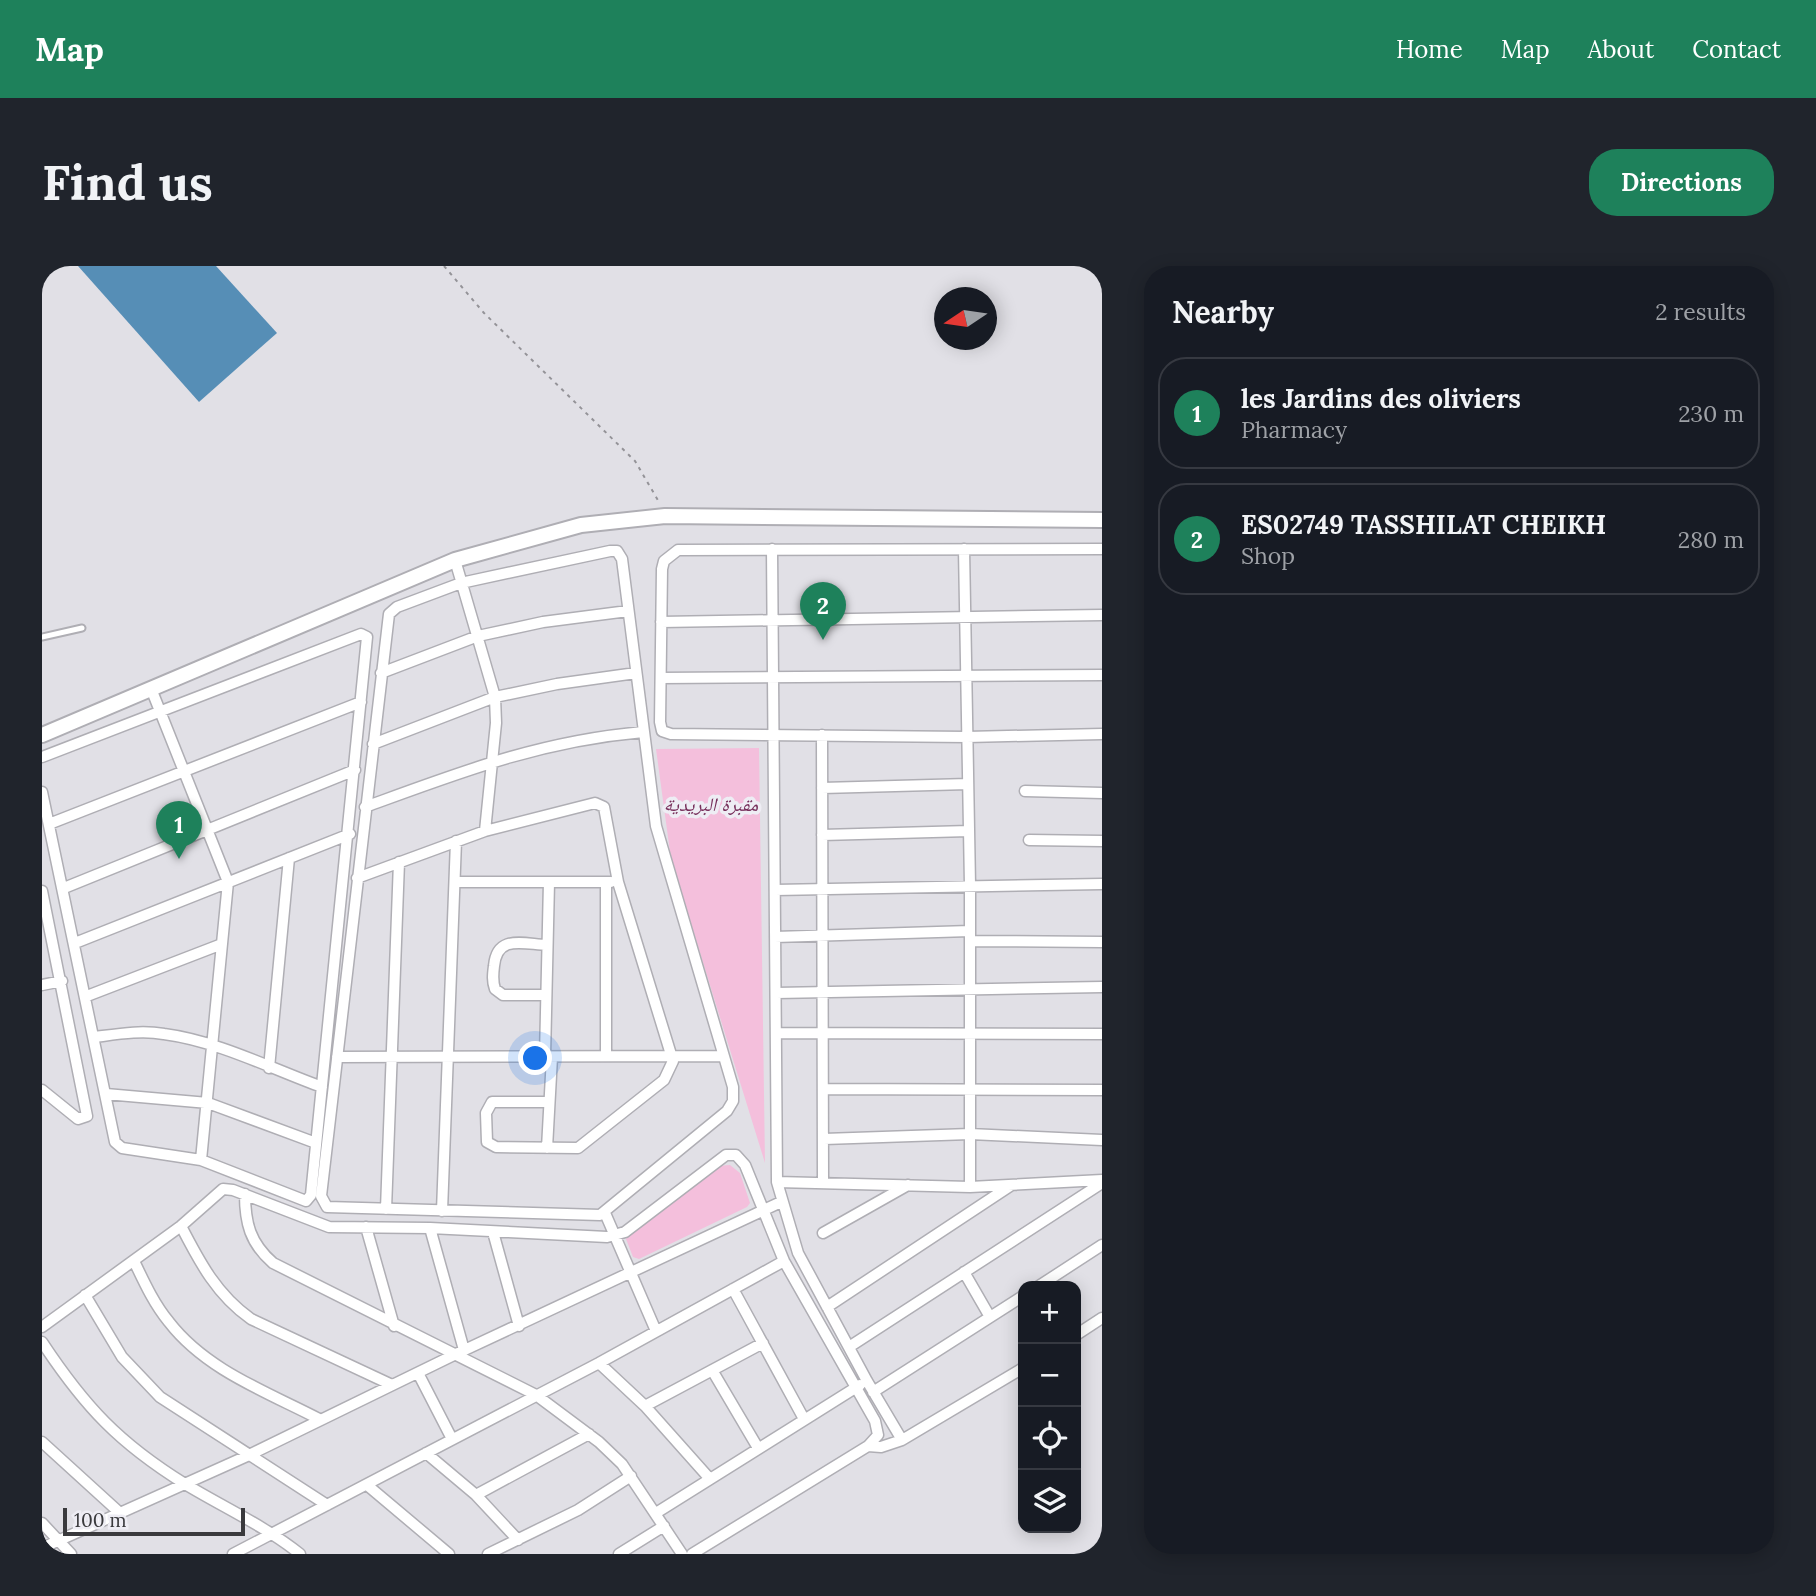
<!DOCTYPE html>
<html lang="en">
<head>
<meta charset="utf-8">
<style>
	body { margin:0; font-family:Lora,"Noto Naskh Arabic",serif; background:#20242c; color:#f1f3f6 }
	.controls { position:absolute; right:21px; bottom:21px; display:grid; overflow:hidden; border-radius:14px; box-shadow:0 4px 18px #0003 }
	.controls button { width:63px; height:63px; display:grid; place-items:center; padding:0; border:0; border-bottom:2px solid #363941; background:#171b24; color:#f1f3f6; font:35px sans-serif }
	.compass { position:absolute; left:892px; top:21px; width:63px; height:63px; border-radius:50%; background:#171b24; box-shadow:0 4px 18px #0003; rotate:257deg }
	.scale { position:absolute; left:21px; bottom:18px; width:182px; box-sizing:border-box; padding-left:7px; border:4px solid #3a3a3d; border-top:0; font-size:19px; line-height:24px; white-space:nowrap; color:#3a3a3d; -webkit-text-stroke:5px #eeedf4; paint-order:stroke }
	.you { position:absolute; left:494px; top:793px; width:24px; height:24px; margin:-18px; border:5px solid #fff; border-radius:50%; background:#1a73e8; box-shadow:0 0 0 10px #1a73e833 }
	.badge { display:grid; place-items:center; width:46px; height:46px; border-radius:50%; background:#1e815b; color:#fff; font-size:23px; font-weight:700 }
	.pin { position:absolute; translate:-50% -58px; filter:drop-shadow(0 2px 4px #0008) }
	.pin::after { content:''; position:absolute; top:37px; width:24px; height:21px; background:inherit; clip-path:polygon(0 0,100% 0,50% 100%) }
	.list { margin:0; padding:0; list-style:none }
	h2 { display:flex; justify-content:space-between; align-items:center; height:91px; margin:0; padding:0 28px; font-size:30px }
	h2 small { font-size:23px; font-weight:400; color:#9ea1a6 }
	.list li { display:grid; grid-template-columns:46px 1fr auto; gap:21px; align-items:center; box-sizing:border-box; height:112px; margin:0 14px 14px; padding:0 14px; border:2px solid #363941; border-radius:28px }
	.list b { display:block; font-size:26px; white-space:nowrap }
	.list p { margin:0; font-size:23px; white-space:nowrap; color:#9ea1a6 }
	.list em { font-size:23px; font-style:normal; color:#9ea1a6 }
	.icon { flex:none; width:38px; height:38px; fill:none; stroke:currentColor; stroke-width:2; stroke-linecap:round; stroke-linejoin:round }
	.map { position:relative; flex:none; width:1060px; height:1288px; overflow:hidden; border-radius:28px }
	header { display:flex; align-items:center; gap:42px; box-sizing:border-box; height:98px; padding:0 35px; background:#1e815b; color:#fff }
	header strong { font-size:33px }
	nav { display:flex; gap:38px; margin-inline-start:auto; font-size:24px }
	.intro { display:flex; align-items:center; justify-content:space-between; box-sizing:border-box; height:168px; padding:0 42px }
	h1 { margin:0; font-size:49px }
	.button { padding:18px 32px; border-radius:28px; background:#1e815b; color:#fff; font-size:24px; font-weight:700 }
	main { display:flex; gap:42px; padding:0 42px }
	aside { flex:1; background:#171b24; border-radius:28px; box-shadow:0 4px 18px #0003 }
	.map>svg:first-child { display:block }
	.green { fill:#f4bfdc }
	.water { fill:#568eb6 }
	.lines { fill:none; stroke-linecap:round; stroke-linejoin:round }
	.lane-casing { stroke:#afaeb4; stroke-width:9 }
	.street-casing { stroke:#afaeb4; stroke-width:13 }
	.secondary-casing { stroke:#afaeb4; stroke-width:18 }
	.path { stroke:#949398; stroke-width:2; stroke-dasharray:3.5 5; stroke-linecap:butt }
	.lane { stroke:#fff; stroke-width:5 }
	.street { stroke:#fff; stroke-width:10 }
	.secondary { stroke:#fff; stroke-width:14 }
	.labels { text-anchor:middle; stroke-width:7; stroke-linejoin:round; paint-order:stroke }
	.park-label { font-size:19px; font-style:italic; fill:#772f5b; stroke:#eeedf4 }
</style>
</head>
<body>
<header>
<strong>Map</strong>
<nav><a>Home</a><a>Map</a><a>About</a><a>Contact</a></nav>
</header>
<div class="intro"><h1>Find us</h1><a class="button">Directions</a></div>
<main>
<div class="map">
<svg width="1060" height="1288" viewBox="0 0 1060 1288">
	<rect width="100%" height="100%" fill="#e1e0e6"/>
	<path class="green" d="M717,482L723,897L629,593L614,483Z
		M688,899L698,907L708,937L705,941L597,993L591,991L584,973L586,969L675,900Z"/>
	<path class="water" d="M36,0H174L235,67L157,136Z"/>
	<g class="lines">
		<defs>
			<path id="lane" d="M0,371L40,362"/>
			<path id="street" d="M730,283L735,916L756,987L825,1115L860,1174
				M922,283L928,619V921
				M1060,283L636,284L622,295L620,303L618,456L620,465L629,468L925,471L1060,468
				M568,285H575L580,293L614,560L691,821V835L685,845L558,949L285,941L279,930L347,348L355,341L419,317Z
				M413,294L453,431L454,457L443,565
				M619,356L1060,349
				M339,407L436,370L501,356L586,345
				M619,412L1060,409
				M110,425L186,616L159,894
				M780,469L781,917
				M331,478L453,431L515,418L594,407
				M0,491L319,368L325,371L269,929L264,935L159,894L80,882L73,876L0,526
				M780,522L926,518
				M983,525L1060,527
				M323,541C419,506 498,475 601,466
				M7,558L319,436
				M780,569L927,565
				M987,574L1060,575
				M315,612L443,565L553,537L562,541L576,616L631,795L622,814L536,882L454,881L445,876L444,847L450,836H507
				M415,616H569
				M564,616V790
				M22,622L313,504
				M733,624L1060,618
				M0,625L45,850L36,853L0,824
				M733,671L928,665
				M928,675L1060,676
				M33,677L308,568
				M0,719L20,715
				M734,727L1060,721
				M504,729H461L453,723C450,715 451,708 452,700C455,668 481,678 505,679
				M45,730L180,678
				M735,767L1060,768
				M53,771C76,768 99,764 122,768C176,775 230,803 280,821
				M503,790L507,616
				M295,791L681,790
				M227,802L247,592
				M781,823L1060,824
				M64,828L166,837L274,877
				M782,873L928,868L1060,874
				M505,882L510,791
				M735,916L928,921L1060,914
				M203,928C203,957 208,977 231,997L494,1129L557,1176L580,1198L640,1288
				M344,943L357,596
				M400,945L414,575
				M563,947L614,1065
				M139,960C158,997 175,1029 209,1053L350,1119
				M324,961L352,1060
				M388,962L422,1084
				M451,966L477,1060
				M781,967L866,919
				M92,995C102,1016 112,1038 127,1056C164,1104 225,1126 277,1153
				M922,1006L948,1051
				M997,1020L1060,979
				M691,1023L762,1153
				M43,1029L80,1091L118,1131L285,1239
				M785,1041L968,920
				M0,1061L139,960L181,923L191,924L287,961L388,962L565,971L583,966L684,889H694L703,899L742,995L833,1155L836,1169L826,1180L650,1288
				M1034,1069L1060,1052
				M0,1076C43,1141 77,1177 143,1218C181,1241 223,1260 258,1288
				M807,1081L1060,917
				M557,1097L603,1140L668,1213
				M670,1104L716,1182
				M376,1107L410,1173
				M831,1126L981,1030
				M603,1140L721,1077
				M0,1176L78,1247
				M826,1180L839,1181L860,1174L981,1102
				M384,1187L434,1229L476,1274
				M325,1219L407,1288
				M434,1229L547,1168
				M614,1247L818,1119
				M0,1257L29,1288
				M0,1282L205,1190L414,1088L739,936
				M191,1288L557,1097L742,995
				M446,1288L536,1244L589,1210
				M577,1288L622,1260"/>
			<path id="secondary" d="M0,469L413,294L539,259L623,250L1060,254"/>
		</defs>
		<use href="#lane" class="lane-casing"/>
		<use href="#street" class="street-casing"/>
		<use href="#secondary" class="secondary-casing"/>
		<path class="path" d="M402,0L442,47L593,195L617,236"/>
		<use href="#lane" class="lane"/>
		<use href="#street" class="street"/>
		<use href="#secondary" class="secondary"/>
	</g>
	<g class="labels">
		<g class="park-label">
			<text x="669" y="545">مقبرة البريدية</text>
		</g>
	</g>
</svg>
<div class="controls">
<button>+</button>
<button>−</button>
<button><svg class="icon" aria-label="locate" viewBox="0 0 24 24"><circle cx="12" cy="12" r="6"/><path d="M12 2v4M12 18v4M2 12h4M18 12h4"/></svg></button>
<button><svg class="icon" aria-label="layers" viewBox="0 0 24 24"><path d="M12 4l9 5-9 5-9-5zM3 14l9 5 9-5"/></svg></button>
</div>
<svg class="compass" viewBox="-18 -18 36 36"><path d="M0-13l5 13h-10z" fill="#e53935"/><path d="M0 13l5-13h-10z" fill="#9ea1a6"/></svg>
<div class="scale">100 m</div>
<div class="you"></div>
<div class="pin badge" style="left:137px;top:593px">1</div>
<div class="pin badge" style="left:781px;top:374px">2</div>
</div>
<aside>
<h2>Nearby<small>2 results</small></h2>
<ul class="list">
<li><span class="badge">1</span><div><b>les Jardins des oliviers</b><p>Pharmacy</p></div><em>230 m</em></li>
<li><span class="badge">2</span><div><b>ES02749 TASSHILAT CHEIKH</b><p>Shop</p></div><em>280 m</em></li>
</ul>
</aside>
</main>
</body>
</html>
